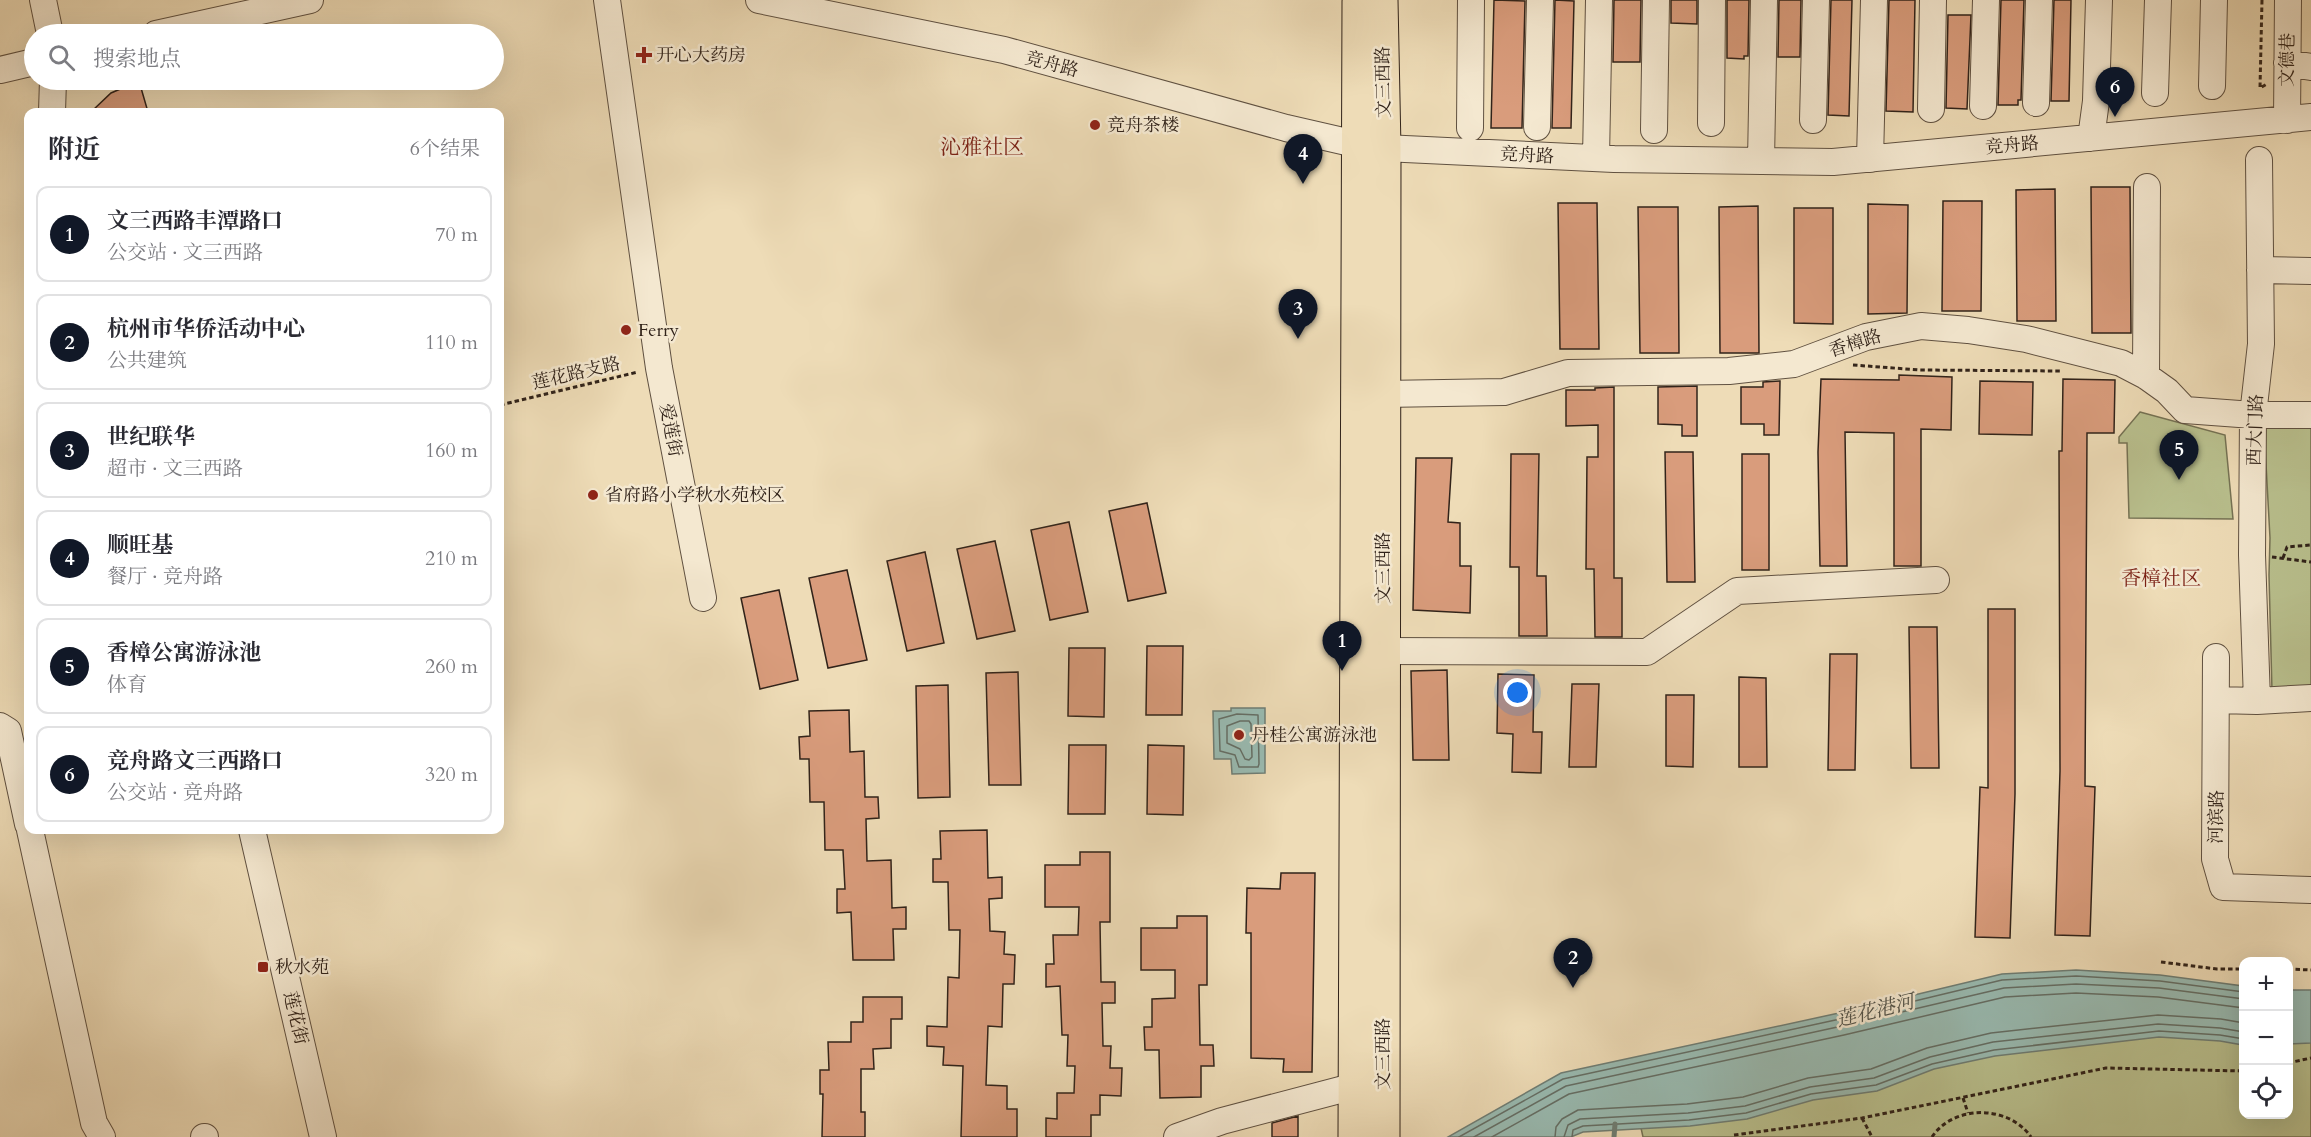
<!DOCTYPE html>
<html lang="zh">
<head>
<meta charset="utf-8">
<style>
	body { margin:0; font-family:Cardo,"Noto Serif SC",serif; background:#f7f7f7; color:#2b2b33 }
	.controls { position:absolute; right:18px; bottom:18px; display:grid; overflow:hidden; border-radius:12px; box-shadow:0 6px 24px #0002 }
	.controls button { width:54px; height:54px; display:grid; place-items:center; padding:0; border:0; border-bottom:2px solid #e1e1e2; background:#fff; color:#2b2b33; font:30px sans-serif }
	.you { position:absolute; left:1518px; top:693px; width:21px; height:21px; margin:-15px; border:4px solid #fff; border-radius:50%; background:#1a73e8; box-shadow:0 0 0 9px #1a73e833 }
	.badge { display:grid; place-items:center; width:39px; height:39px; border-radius:50%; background:#111827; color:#fff; font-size:20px; font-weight:700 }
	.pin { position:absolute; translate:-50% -50px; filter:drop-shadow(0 2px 3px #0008) }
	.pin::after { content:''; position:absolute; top:32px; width:21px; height:18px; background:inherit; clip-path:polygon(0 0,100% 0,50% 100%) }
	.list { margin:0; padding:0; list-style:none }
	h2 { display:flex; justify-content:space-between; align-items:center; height:78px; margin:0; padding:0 24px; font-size:26px }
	h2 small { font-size:20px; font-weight:400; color:#7c7c81 }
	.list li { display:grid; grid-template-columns:39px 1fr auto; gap:18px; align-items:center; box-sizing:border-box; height:96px; margin:0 12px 12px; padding:0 12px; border:2px solid #e1e1e2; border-radius:12px }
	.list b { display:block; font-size:22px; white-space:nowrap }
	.list p { margin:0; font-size:20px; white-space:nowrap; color:#7c7c81 }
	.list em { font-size:20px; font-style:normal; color:#7c7c81 }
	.icon { flex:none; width:33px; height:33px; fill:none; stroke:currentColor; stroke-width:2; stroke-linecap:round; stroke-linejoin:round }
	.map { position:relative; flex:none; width:2311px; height:1137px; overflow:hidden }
	.search { position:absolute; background:#fff; box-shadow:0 6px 24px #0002; left:24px; top:24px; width:480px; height:66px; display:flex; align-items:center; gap:15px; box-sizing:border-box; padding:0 21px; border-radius:33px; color:#7c7c81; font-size:22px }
	.panel { position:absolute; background:#fff; box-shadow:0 6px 24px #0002; left:24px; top:108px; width:480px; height:726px; border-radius:12px }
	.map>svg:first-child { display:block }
	.green { fill:#b9c08e; stroke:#757254; stroke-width:1.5 }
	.water { fill:#99bbb2; stroke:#6f7e75; stroke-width:1.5 }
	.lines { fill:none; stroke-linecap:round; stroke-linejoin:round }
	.shore { stroke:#656f66; stroke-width:1.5 }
	.stream { stroke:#6f7e75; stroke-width:5 }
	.building { fill:#d99c7c; stroke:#31231a; stroke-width:1.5 }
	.minor-casing { stroke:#605141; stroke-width:28 }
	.major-casing { stroke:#31231a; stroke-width:35 }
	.path { stroke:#31231a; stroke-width:3; stroke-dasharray:4.5 3; stroke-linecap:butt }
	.minor { stroke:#f4e8d0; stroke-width:26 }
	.major { stroke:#eedcb7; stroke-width:33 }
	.poi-dot { fill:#8f2418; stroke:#f4e8d0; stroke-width:2 }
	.labels { text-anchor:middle; stroke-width:5; stroke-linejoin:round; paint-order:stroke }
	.poi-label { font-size:18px; fill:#31231a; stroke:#f4e8d0; text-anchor:start }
	.street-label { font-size:18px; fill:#31231a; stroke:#f4e8d0 }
	.neighbourhood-label { font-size:20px; fill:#7a1f14; stroke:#f4e8d0 }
	.water-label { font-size:20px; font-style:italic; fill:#505148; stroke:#f4e8d0 }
	.quarter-label { font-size:21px; fill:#7a1f14; stroke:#f4e8d0 }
</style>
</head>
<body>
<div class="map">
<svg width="2311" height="1137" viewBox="0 0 2311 1137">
	<rect width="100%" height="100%" fill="#eedcb7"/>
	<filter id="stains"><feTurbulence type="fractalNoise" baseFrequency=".00333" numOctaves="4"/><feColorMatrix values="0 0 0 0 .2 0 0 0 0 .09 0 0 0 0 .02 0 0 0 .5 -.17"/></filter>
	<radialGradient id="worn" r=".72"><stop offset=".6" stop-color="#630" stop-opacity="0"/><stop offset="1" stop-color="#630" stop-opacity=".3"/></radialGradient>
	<path class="green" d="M2140,412L2225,435L2233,519L2129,518L2127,443H2119V437Z
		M2311,426V686L2272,691L2269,575L2270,538L2264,427Z
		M2289,1025H2311V1137H1643L1639,1119L2018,1035L2243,1027L2244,1114H2288Z"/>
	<path class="water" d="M1231,708H1265V773L1232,774L1231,759H1214L1213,711H1231Z
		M2076,970L2160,975L2243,986V1045L2220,1041L2159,1037L1995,1056L1934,1069L1877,1091L1813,1100L1747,1119L1690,1126L1583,1132L1571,1137H1448L1561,1073L1839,1013L2002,974Z
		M2288,990H2311V1043L2289,1044Z"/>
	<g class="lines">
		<path class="shore" d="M1237,714L1258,715L1259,764L1258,767H1239L1235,755L1220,751L1219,719Z
			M1240,721H1249L1251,724L1252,757L1249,760L1245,759L1240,749L1227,743V726Z
			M1459,1137L1563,1079L1840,1019L2002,980L2076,976L2160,981L2244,992
			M1474,1137L1566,1086L1842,1026L2004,988L2076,984L2159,988L2244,999
			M1492,1137L1569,1094L1844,1035L2005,997L2076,993L2158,997L2244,1008
			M1555,1137L1556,1127L1562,1119L1578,1110L1687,1104L1743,1097L1808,1078L1871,1069L1927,1048L1991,1033L2158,1015L2221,1019L2244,1023
			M1564,1137L1568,1125L1580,1119L1688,1113L1745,1106L1810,1087L1874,1078L1930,1057L1993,1042L2158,1024L2220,1028L2244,1032
			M1572,1137L1573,1130L1583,1126L1689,1120L1746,1113L1811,1094L1876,1085L1932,1064L1994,1050L2159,1031L2220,1035L2244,1039"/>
		<path class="stream" d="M1614,1137L1615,1124"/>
	</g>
	<path class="building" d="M1494,0L1525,1L1522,128H1491Z
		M1555,0L1574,1L1571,128H1552Z
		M1614,0H1641L1640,62H1613Z
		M1671,0H1697V24L1671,23Z
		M1727,0H1749L1748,56H1744V59L1727,58Z
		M1779,0H1801L1800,57H1778Z
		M1831,0H1852L1849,116L1828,115Z
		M1889,0H1915L1913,112L1886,111Z
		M2001,0H2024L2021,100H2018V105H1998Z
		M2054,0H2071L2069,101H2051Z
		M1948,15H1971L1967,109L1946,108Z
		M139,81L148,112H91L111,93Z
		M2091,187H2130L2131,333H2092Z
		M2055,189L2056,321H2017L2016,190Z
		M1943,201H1982L1981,311H1942Z
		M1558,203H1597L1599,349H1560Z
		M1868,204L1908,205L1907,313L1868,314Z
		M1758,206L1759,353H1720L1719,207Z
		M1638,207H1678L1679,353H1640Z
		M1794,208H1833V324L1794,323Z
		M1899,375L1952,377L1951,430L1921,429V566H1894V433L1845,432L1847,566H1820L1818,452L1821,379L1899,380Z
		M2063,379L2115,380L2114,433H2087L2085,786L2095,787L2090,936L2055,935L2060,771L2059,451H2062Z
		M1780,381L1779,435H1764V424H1741V387H1763V382Z
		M1980,381L2033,382L2032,435L1979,434Z
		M1697,386V436H1682V425L1658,424V387Z
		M1614,387V578H1622V637H1595L1594,569H1586L1587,457H1598V425L1566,426V390H1595V388Z
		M1665,452H1693L1695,582H1667Z
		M1511,454H1539L1537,576H1546L1547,636H1519V567H1510Z
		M1742,454H1769V570H1742Z
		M1416,458H1452L1448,522L1460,523V566H1471L1470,613L1413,610Z
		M1147,503L1166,593L1128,601L1109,511Z
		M1069,522L1088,612L1050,620L1031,530Z
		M995,541L1015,631L977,639L957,549Z
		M925,552L944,643L907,651L887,561Z
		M847,570L867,660L828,668L809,578Z
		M779,590L798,680L760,689L741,598Z
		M1988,609H2015V794L2010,938L1975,937L1980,787L1988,788Z
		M1909,627H1937L1939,768H1911Z
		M1147,646H1183L1182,715H1146Z
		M1069,648H1105L1104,717L1068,716Z
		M1830,654H1857L1855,770H1828Z
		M1447,670L1449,760H1413L1411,671Z
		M1018,672L1021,785H989L986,673Z
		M1498,674L1534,675L1533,732H1542L1541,773L1512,772L1513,734L1497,733Z
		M1739,677L1766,678L1767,767H1739Z
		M1572,684H1599L1596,767H1569Z
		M948,685L950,797L918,798L916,686Z
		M1666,695H1694L1693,767L1666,766Z
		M849,710L850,752L864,751L865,797H878L879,818L866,819L867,861L891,860L892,908L906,907V929H893L894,960H853L851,912L837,913V889H845L843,850H825L824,802H810L809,759H800L799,737L810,736L809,711Z
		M1069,745H1106L1105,814H1068Z
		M1148,745L1184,746L1183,815L1147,814Z
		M987,830L988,878L1002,877V898L989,899L990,931L1005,932L1004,954L1015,955L1014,984H1003L1002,1027L988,1026L986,1085L1007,1086V1109H1017V1137H961L963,1066L943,1065L944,1047L927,1046V1026L947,1027L948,977L959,978L960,930H949L948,882H933V859H941L940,831Z
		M1080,852H1110V922H1100L1101,982H1115V1003H1102L1103,1046H1111L1110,1068H1122L1121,1096L1100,1095V1115H1091V1137H1046V1118L1057,1119V1093H1074L1075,1066H1067L1068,1035H1062L1060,986L1046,987V964H1054L1053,935H1078L1079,907H1045V865H1080Z
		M1281,873H1315L1312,1072H1283L1284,1059L1251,1058V933H1246L1247,888L1280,889Z
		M1177,916H1207V985H1199L1200,1045H1213L1214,1066H1201V1097L1160,1098L1159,1050H1145L1144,1027H1152V999L1175,998V970H1141V928H1177Z
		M863,997H902V1019H891V1048L873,1049L874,1069H861V1112H865V1137H822L823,1094H820V1070H829L828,1042H851V1022H863Z
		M1298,1116V1137H1272V1123Z"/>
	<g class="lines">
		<defs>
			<path id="minor" d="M43,0L50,34
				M607,0L659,368L703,598
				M759,0L1004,50L1286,128L1360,145L1384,148L1614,159L1833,162L2311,117
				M156,34L310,0
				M2287,63L2311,67
				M0,70L34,62
				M2212,86L2214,0
				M2155,93L2158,0
				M2036,103L2039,0
				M1983,106L1986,0
				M1931,109L1933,0
				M52,112L53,80
				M1813,120L1816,0
				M2287,120L2288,0
				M1711,123L1712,0
				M1537,127L1540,0
				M1470,128L1471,0
				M1654,130L1656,0
				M2091,138L2096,101L2099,0
				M1596,158L1599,0
				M1870,159L1874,0
				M1761,161L1764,0
				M2260,270L2311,271
				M2146,376L2147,187
				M1383,394L1504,392L1568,373L1729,371L1794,364L1866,337L1921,326L1968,330L2026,339L2121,363L2146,376L2167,391L2185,410L2253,415H2311
				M1383,651L1647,652L1737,591L1936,580
				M2216,657L2215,859L2223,887L2311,890
				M2216,700L2257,701L2311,698
				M2257,701L2252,555L2253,415L2261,344L2259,160
				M0,726L8,731L28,824
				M30,830L94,1123L102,1137
				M252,830L323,1137
				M204,1137H205
				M1177,1137L1222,1121L1355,1086"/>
			<path id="major" d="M1381,0L1384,148L1383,1137
				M1355,1137L1359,2"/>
		</defs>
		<use href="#minor" class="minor-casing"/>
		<use href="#major" class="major-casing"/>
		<path class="path" d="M2262,0L2260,88L2267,84
			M1853,365L1920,370L2062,371
			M500,405L638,372
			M2272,557L2311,562
			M2283,558L2287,547L2311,545
			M2161,962L2217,969H2244
			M2288,969L2311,970
			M2288,1063L2311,1058
			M1963,1098L1968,1113
			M1862,1118L1872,1137
			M1734,1135L1862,1118L2106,1068L2244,1071
			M1932,1137C1954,1104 2009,1105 2031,1137"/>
		<use href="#minor" class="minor"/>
		<use href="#major" class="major"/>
	</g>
	<g class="poi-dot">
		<path d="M641 46h6v6h6v6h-6v6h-6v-6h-6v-6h6z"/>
		<circle cx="1095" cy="125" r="6"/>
		<circle cx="626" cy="330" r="6"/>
		<circle cx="593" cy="495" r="6"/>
		<circle cx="1239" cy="735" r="6"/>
		<rect x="257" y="961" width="12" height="12" rx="3"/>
	</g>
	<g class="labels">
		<g class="poi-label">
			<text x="656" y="61">开心大药房</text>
			<text x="1107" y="131">竞舟茶楼</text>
			<text x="638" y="336">Ferry</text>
			<text x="605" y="501">省府路小学秋水苑校区</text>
			<text x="1251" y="741">丹桂公寓游泳池</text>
			<text x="275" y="973">秋水苑</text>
		</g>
		<g class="street-label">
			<text transform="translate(2287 60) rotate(-89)" y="6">文德巷</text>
			<text transform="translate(1052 64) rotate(15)" y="6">竞舟路</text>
			<text transform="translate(1383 82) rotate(-91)" y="6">文三西路</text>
			<text transform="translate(2012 145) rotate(-5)" y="6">竞舟路</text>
			<text transform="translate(1527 155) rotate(3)" y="6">竞舟路</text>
			<text transform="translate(1855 343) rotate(-17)" y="6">香樟路</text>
			<text transform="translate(576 373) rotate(-13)" y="6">莲花路支路</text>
			<text transform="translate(671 430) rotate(79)" y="6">爱莲街</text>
			<text transform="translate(2255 430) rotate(-88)" y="6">西大门路</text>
			<text transform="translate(1383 568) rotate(-90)" y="6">文三西路</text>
			<text transform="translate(2216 817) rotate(-89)" y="6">河滨路</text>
			<text transform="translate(296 1018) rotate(77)" y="6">莲花街</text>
			<text transform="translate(1383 1054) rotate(-90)" y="6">文三西路</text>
		</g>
		<g class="neighbourhood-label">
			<text x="2161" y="585">香樟社区</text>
		</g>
		<g class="water-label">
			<text transform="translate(1875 1010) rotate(-14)" y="7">莲花港河</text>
		</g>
		<g class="quarter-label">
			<text x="982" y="154">沁雅社区</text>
		</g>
	</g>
	<rect width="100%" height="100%" filter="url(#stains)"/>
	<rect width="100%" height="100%" fill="url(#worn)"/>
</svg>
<div class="controls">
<button>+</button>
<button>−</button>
<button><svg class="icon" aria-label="locate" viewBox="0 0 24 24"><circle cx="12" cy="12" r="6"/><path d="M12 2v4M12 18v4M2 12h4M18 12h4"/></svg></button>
</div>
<div class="you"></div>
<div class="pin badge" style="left:1342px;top:671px">1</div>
<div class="pin badge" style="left:1573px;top:988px">2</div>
<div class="pin badge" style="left:1298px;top:339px">3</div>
<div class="pin badge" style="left:1303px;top:184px">4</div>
<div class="pin badge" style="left:2179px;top:480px">5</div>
<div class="pin badge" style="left:2115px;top:117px">6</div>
<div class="search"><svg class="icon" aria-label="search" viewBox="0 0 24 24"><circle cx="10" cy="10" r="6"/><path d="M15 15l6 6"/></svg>搜索地点</div>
<section class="panel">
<h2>附近<small>6个结果</small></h2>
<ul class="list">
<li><span class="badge">1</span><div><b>文三西路丰潭路口</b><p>公交站 · 文三西路</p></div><em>70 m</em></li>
<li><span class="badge">2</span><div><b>杭州市华侨活动中心</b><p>公共建筑</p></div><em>110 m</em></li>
<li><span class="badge">3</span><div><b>世纪联华</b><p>超市 · 文三西路</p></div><em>160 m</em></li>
<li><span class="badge">4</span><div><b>顺旺基</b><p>餐厅 · 竞舟路</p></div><em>210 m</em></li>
<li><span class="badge">5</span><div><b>香樟公寓游泳池</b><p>体育</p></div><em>260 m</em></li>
<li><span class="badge">6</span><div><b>竞舟路文三西路口</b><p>公交站 · 竞舟路</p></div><em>320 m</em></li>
</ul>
</section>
</div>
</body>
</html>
